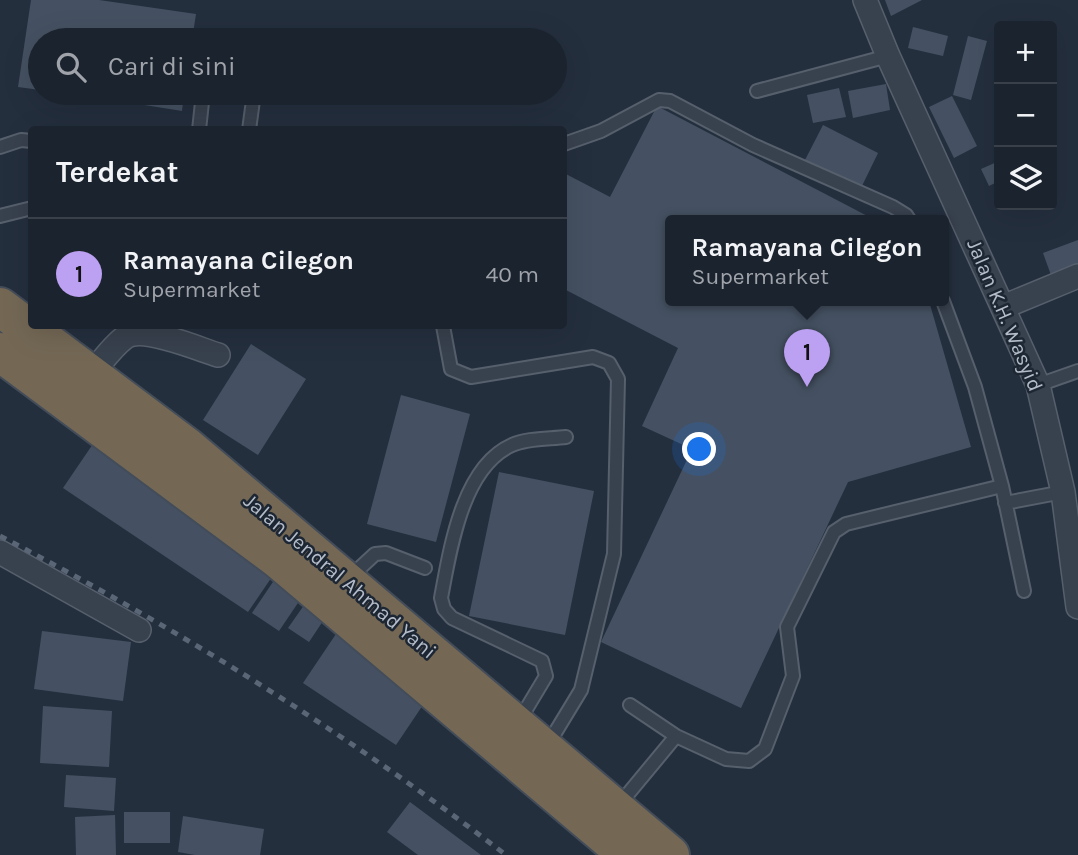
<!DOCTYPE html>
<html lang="id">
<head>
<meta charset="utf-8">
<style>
	body { margin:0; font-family:Karla,sans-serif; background:#242b36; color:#f1f3f6 }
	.controls { position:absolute; right:21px; top:21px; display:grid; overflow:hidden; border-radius:7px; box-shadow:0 7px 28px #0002 }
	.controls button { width:63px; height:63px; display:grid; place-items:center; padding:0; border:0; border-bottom:2px solid #39404a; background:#1b232e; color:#f1f3f6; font:35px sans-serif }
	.you { position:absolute; left:700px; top:450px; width:24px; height:24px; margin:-18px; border:5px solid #fff; border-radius:50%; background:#1a73e8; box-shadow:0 0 0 10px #1a73e833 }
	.badge { display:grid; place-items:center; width:46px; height:46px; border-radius:50%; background:#bca0f2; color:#111; font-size:23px; font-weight:700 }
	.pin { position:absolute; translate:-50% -58px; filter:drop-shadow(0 2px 4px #0008) }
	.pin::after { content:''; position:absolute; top:37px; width:24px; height:21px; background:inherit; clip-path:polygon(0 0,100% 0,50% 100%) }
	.popup { position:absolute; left:665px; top:215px; width:284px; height:91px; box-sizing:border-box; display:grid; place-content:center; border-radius:7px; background:#1b232e; filter:drop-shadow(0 2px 5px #0005); font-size:23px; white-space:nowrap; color:#a0a4aa }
	.popup b { font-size:26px; color:#f1f3f6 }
	.popup::after { content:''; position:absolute; left:50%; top:100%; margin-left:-14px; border:14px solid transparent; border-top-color:#1b232e }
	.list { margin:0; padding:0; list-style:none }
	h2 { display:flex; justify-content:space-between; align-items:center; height:91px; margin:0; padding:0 28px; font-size:30px }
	h2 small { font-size:23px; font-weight:400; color:#a0a4aa }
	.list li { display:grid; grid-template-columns:46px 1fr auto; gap:21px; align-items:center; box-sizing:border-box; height:112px; padding:0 28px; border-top:2px solid #39404a }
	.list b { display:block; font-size:26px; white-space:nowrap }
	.list p { margin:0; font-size:23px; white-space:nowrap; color:#a0a4aa }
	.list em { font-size:23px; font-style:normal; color:#a0a4aa }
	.icon { flex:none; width:38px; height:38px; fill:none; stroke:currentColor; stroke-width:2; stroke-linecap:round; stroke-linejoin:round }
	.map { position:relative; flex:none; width:1078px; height:855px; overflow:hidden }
	.search { position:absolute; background:#1b232e; box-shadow:0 7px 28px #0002; left:28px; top:28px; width:539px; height:77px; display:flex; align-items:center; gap:18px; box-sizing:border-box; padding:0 24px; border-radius:38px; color:#a0a4aa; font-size:26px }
	.panel { position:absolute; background:#1b232e; box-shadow:0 7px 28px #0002; left:28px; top:126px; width:539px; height:203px; border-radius:7px }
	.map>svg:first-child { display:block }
	.building { fill:#455162 }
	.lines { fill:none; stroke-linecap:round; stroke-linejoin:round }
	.lane-casing { stroke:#565f6c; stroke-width:16 }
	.street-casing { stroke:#565f6c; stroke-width:26 }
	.highway-casing { stroke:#434c59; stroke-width:42 }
	.lane { stroke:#38414e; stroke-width:12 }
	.street { stroke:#38414e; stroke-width:23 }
	.highway { stroke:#746855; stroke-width:38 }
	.rail { stroke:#5a6575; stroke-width:5; stroke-dasharray:7 7; stroke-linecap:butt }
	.labels { text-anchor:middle; stroke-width:5; stroke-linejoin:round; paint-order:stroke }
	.street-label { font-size:21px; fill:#b4bcc9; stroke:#1d2633 }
</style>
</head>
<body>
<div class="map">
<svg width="1078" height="855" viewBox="0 0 1078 855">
	<rect width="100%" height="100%" fill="#242f3e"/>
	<path class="building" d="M31,0H99L196,14L192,40H40V90L18,87Z
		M885,0H922L891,16Z
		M913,27L948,36L943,56L908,48Z
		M968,36L987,41L971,100L953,95Z
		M886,84L890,110L853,118L848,91Z
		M839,88L846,117L813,123L807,95Z
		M69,93H184L182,111Z
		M952,96L977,146L954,158L929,107Z
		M657,106L877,221H670V301H929L971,447L848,482L741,708L601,642L692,449L642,426L678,348L564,289V173L610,197Z
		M823,125L878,153L861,188L805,160Z
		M999,161V181L989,186L981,169Z
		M1078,240V264L1051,275L1043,253Z
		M251,344L306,379L258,455L203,420Z
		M401,395L470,414L436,542L367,524Z
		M97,438L282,562L248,612L63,488Z
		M499,472L594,491L565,635L469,616Z
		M277,576L304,594L279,631L252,613Z
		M307,601L327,615L309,642L288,628Z
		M42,631L131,642L123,701L34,689Z
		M336,634L429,696L396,745L303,683Z
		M43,706L112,711L109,767L40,763Z
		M66,775L116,778L114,811L64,807Z
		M410,802L481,855H418L387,832Z
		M124,812H170V843H124Z
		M115,815L116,855H76L75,817Z
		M183,816L264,829L260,855H195L178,852Z"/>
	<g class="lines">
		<defs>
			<path id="lane" d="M210,40V38
				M757,91L888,56
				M199,130L203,93
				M249,130L254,93
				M564,144L601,131L659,100L670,101L753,145L893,207L906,215L910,221
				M0,147L21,140L32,141
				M0,216L32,208
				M943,301L975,387L1002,486L1024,591
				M443,326L451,369L471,377L593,357L609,363L618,379L614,554L581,690L547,746
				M1038,385L1078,371
				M1005,503L1063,492
				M349,578L375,554L386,553L425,568
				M630,705L676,736L726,759L749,761L765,749L793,676L787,627L834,532L846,524L1002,486
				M519,721L546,676L542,661L452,618L444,609L441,598C450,550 462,467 512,445C527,438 549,439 566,437
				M618,806L676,736"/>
			<path id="street" d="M865,0L888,56L1038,385L1063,492L1078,607
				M1003,307L1078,276
				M91,374C101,363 112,347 124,338C141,324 198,349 218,355
				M0,552L139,630"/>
			<path id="highway" d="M0,307L187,447L670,855
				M0,352L278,559L628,855"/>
		</defs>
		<use href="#lane" class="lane-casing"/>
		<use href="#street" class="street-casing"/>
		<use href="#highway" class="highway-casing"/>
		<use href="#lane" class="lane"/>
		<use href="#street" class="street"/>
		<use href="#highway" class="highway"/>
		<path class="rail" d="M0,536C178,629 347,733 506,855"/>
	</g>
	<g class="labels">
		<g class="street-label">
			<text transform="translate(1005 315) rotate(67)" y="7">Jalan K.H. Wasyid</text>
			<text transform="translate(340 576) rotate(40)" y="7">Jalan Jendral Ahmad Yani</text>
		</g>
	</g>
</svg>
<div class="controls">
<button>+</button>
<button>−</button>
<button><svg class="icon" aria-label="layers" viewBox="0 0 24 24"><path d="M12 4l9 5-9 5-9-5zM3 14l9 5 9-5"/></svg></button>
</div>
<div class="you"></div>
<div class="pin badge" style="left:807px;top:387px">1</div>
<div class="popup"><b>Ramayana Cilegon</b>Supermarket</div>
<div class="search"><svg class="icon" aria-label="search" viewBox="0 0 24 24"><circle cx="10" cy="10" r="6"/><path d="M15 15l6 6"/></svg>Cari di sini</div>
<section class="panel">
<h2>Terdekat<small></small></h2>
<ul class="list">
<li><span class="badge">1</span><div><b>Ramayana Cilegon</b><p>Supermarket</p></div><em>40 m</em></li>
</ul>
</section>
</div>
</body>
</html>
